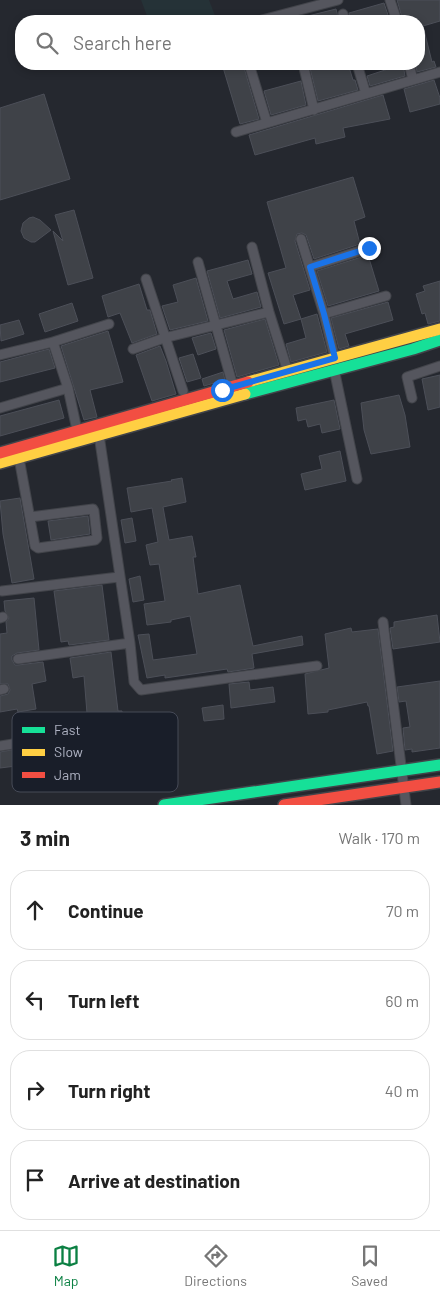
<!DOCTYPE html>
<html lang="en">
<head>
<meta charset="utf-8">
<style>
	body { margin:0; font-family:Barlow,sans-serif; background:#f6f6f6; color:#222 }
	.stop { position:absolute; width:15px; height:15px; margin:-11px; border:4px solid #1a73e8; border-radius:50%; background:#fff }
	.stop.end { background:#1a73e8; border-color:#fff; box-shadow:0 1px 5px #0008 }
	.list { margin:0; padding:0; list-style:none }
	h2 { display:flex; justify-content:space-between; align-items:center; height:65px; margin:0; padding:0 20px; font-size:21px }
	h2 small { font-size:16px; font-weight:400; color:#767676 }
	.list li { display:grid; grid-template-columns:32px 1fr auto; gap:15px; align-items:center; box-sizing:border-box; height:80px; margin:0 10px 10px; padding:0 10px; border:1px solid #e0e0e0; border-radius:20px }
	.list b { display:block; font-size:19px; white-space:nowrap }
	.list em { font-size:16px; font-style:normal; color:#767676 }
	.icon { flex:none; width:28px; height:28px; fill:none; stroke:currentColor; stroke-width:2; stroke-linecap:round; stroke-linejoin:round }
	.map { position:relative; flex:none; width:440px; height:805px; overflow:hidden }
	.search { position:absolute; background:#fff; box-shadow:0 2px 8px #0003; left:15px; right:15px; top:15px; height:55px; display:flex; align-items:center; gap:12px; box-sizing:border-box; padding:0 18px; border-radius:20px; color:#767676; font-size:19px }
	.sheet { height:425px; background:#fff }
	nav { display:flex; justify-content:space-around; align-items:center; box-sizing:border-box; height:70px; border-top:1px solid #e0e0e0; background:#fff; font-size:14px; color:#767676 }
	nav a { display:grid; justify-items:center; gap:2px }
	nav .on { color:#0b8043 }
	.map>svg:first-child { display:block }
	.green { fill:#253237 }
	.building { fill:#3f4248; stroke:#4c4f58 }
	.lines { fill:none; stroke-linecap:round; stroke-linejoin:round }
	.street-casing { stroke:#42444a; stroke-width:11 }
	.fast-casing { stroke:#42444a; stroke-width:14 }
	.slow-casing { stroke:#42444a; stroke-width:14 }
	.jam-casing { stroke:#42444a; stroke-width:14 }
	.street { stroke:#55565e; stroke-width:9 }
	.fast { stroke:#16e098; stroke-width:11 }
	.slow { stroke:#ffcf43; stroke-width:11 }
	.jam { stroke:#f24e42; stroke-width:11 }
	.route { stroke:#1a73e8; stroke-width:6 }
	.key { fill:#191e29; stroke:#464a57; stroke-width:1 }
	.key-label { font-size:14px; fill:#aeb2c2 }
</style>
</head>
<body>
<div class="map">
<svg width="440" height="805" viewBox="0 0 440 805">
	<rect width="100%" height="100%" fill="#25282f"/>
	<path class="green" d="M141,0H209L217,21H149Z"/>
	<path class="building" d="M397,0H440V21L423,26L432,62L434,61L436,67L417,72L416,66L419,65V21H403Z
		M384,3L390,21H351L349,13Z
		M336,9L339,21H301L300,18Z
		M222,64H243L259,119L240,124Z
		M309,64H348L353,80H355L358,90L318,101Z
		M403,64L405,76L370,86L367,76Z
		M434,80L440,98V104L410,112L404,89Z
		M301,81L306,105L271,115L264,91Z
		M44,94L70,179L0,200V108Z
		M383,95L390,119L343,128L345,137L316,144L315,138L255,155L249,135Z
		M353,177L365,217L354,221L360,244L314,259L306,235L302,233L297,234L295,241L310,290L293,295L301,319L284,324L268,273L286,268L267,202Z
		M74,210L93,278L68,285L53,231L63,241L55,215Z
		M33,217L40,220L51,230L35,242H31L24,238L21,231L23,223L29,218Z
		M368,255L379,291L328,306L317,271Z
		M248,260L252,274L227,281L233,299L257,292L261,307L220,318L207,271Z
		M196,278L208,321L170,330L162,306L178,302L173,285Z
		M440,281V321L428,324L425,313L422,314L416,294L425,291L423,286Z
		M139,284L147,310H150L157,334L132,343L120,313L108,317L102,296Z
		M388,302L393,320L345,334L349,346L339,349L331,318Z
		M72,303L78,321L45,332L39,314Z
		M317,314L327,352L291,362L286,344L306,338L301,319Z
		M265,319L279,365L237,377L224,330Z
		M19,320L24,334L1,341L0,325Z
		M108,331L123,382L90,390L97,417L84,420L61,346Z
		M211,333L216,349L198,355L192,338Z
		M160,346L166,361L176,394L152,401L136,355Z
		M49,349L55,368L0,382V362Z
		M193,354L201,378L187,382L179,358Z
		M223,372L225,380L204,386L202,379Z
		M440,375V407L428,410L422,379Z
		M399,395L405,415L410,447L371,454L364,430L361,403Z
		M59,400L64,418L0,436V416Z
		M334,400L340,429L322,433L320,424L308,427L306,419L298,421L296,408Z
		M340,451L346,481L305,490L301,474L322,469L319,456Z
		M182,478L186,502L163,507L169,540L192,536L196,557H193L198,594L240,585L253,646L302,636L303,645L252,654L254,668L248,669L228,672L227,669L165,678V675L147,678L138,635L149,634L153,660L197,654L190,616L171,620V622L147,625L144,604L165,601L159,564L150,565L146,545L158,542L152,508L131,512L127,488L172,481L171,480Z
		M20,498L34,579L12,583L3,534L0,501Z
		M88,516L90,534L51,540L48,521Z
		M132,518L136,541L125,543L121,520Z
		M140,576L144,600L133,602L129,579Z
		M102,585L109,640L69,645L68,641L61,642L54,591Z
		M34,598L39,650L17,653L12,656V660L15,665H18L43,662L46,681L32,684L36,709L18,712L17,709L0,712V696L8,694L10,690L8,684H0V634L7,633L6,622L9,618L5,611L4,601Z
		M437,615L440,642L393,649L390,628L394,627V622Z
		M351,628L352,632L378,629L393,751L377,754L369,706H368L367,702L328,710V712L308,714L305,674L329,668L325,634Z
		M111,652L118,711H122L124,735L89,738L84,676L73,678L70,658Z
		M440,681V748L412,752V749L405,750L403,728L410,727L406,701L399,702L397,687Z
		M249,682L250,690L273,687L275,702L231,708L229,684Z
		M223,705L224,719L204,721L202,708Z
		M22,748L24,765L0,768V752Z"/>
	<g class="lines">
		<defs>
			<path id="street" d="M390,0L397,21
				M343,14L345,21
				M258,21L338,0
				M249,64L267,123
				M303,64L314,110
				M357,64L366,94
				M409,64L413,80
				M236,132L440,72
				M301,239L324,314L335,359
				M252,247L269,312L288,372
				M198,262L233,386
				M310,267L369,248
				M146,279L183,391
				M324,314L386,296
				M53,342L68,388L77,430
				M133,349L164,338L269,312
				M0,355L53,342L109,324
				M334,369L357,479
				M412,398L407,377L440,366
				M0,408L68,388
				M99,435L130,643L134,682L141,690L317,666
				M19,458L35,546L38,548L95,540L97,538L94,511L93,509L30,517
				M2,591L119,577
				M0,618L3,617
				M383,622L406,805
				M18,659L130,643
				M0,690L4,689
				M0,746L19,743"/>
			<path id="fast" d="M245,394L413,349L440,340
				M164,805L440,765"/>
			<path id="slow" d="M248,382L440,329
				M0,463L245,394"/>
			<path id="jam" d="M0,453L248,382
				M284,805L440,782"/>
		</defs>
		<use href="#street" class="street-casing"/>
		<use href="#fast" class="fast-casing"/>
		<use href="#slow" class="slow-casing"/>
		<use href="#jam" class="jam-casing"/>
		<use href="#street" class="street"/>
		<use href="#fast" class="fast"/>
		<use href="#slow" class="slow"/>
		<use href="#jam" class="jam"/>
	</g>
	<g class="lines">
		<path class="route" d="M222,390L335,358L324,314L310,267L369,248"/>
	</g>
	<rect x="12" y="712" width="166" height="80" rx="8" class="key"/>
	<rect x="22" y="727" width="23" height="6" fill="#16e098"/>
	<rect x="22" y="749" width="23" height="7" fill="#ffcf43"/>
	<rect x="22" y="772" width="23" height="6" fill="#f24e42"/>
	<g class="key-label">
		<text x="54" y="735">Fast</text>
		<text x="54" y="757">Slow</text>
		<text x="54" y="780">Jam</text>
	</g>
</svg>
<div class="stop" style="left:222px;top:390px"></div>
<div class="stop end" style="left:369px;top:248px"></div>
<div class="search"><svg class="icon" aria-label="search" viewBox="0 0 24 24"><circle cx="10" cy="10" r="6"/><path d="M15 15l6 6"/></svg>Search here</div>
</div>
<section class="sheet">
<h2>3 min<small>Walk · 170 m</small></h2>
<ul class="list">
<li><svg class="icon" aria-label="ahead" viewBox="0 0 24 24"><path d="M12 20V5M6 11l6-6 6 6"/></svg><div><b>Continue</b></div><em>70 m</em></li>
<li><svg class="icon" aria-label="left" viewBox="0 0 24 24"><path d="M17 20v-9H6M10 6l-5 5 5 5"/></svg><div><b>Turn left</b></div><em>60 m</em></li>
<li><svg class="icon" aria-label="right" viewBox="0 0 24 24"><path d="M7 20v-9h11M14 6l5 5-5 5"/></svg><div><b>Turn right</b></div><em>40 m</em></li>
<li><svg class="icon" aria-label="arrive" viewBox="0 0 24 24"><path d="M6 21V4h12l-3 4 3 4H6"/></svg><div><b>Arrive at destination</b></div></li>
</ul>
</section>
<nav>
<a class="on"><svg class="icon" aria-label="map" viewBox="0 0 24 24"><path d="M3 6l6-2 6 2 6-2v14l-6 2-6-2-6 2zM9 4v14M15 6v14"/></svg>Map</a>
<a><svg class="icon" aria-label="directions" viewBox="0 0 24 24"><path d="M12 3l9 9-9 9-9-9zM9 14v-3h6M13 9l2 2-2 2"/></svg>Directions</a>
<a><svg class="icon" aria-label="saved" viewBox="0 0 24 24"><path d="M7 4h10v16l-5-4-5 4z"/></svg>Saved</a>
</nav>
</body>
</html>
